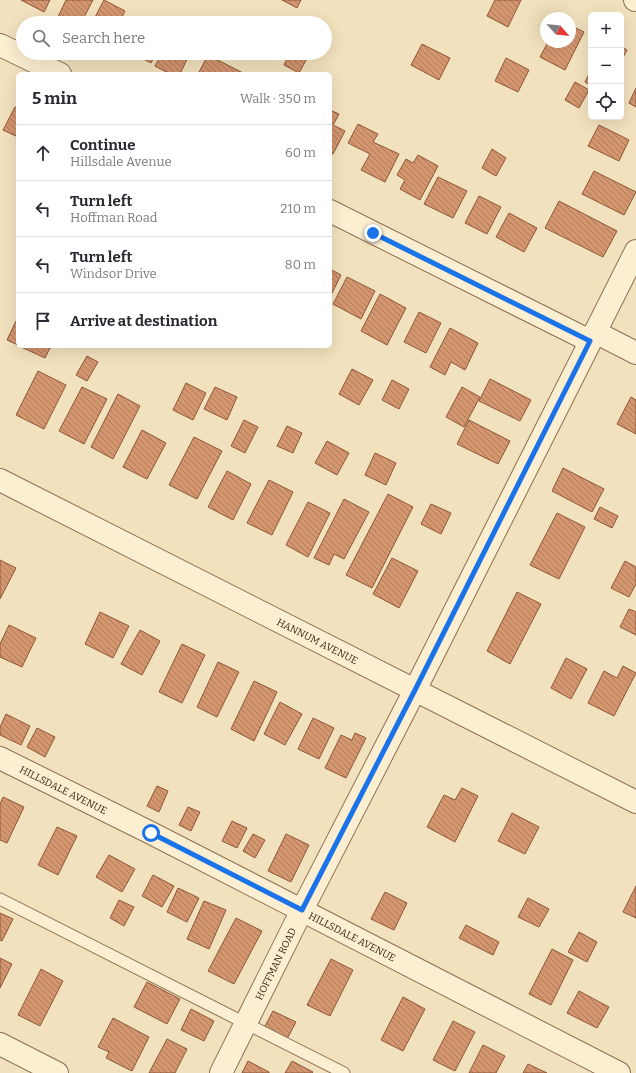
<!DOCTYPE html>
<html lang="en">
<head>
<meta charset="utf-8">
<style>
	body { margin:0; font-family:Bitter,serif; background:#f2f2f3; color:#2b2b33 }
	.controls { position:absolute; right:12px; top:12px; display:grid; overflow:hidden; border-radius:6px; box-shadow:0 4px 16px #0002 }
	.controls button { width:36px; height:36px; display:grid; place-items:center; padding:0; border:0; border-bottom:1px solid #e1e1e2; background:#fff; color:#2b2b33; font:20px sans-serif }
	.compass { position:absolute; left:540px; top:12px; width:36px; height:36px; border-radius:50%; background:#fff; box-shadow:0 4px 16px #0002; rotate:117deg }
	.stop { position:absolute; width:12px; height:12px; margin:-9px; border:3px solid #1a73e8; border-radius:50%; background:#fff }
	.stop.end { background:#1a73e8; border-color:#fff; box-shadow:0 1px 4px #0008 }
	.list { margin:0; padding:0; list-style:none }
	h2 { display:flex; justify-content:space-between; align-items:center; height:52px; margin:0; padding:0 16px; font-size:17px }
	h2 small { font-size:13px; font-weight:400; color:#7c7c81 }
	.list li { display:grid; grid-template-columns:26px 1fr auto; gap:12px; align-items:center; box-sizing:border-box; height:56px; padding:0 16px; border-top:1px solid #e1e1e2 }
	.list b { display:block; font-size:15px; white-space:nowrap }
	.list p { margin:0; font-size:13px; white-space:nowrap; color:#7c7c81 }
	.list em { font-size:13px; font-style:normal; color:#7c7c81 }
	.icon { flex:none; width:22px; height:22px; fill:none; stroke:currentColor; stroke-width:2; stroke-linecap:round; stroke-linejoin:round }
	.map { position:relative; flex:none; width:636px; height:1073px; overflow:hidden }
	.search { position:absolute; background:#fff; box-shadow:0 4px 16px #0002; left:16px; top:16px; width:316px; height:44px; display:flex; align-items:center; gap:10px; box-sizing:border-box; padding:0 14px; border-radius:22px; color:#7c7c81; font-size:15px }
	.panel { position:absolute; background:#fff; box-shadow:0 4px 16px #0002; left:16px; top:72px; width:316px; height:276px; border-radius:6px }
	.map>svg:first-child { display:block }
	.building { fill:url(#building-back-hatch); stroke:#8d5738 }
	.lines { fill:none; stroke-linecap:round; stroke-linejoin:round }
	.service-casing { stroke:#8c7054; stroke-width:13 }
	.minor-casing { stroke:#8c7054; stroke-width:24 }
	.service { stroke:#fceed1; stroke-width:11 }
	.minor { stroke:#fceed1; stroke-width:22 }
	.route { stroke:#1a73e8; stroke-width:5 }
	.labels { text-anchor:middle; stroke-width:3.5; stroke-linejoin:round; paint-order:stroke }
	.street-label { font-size:10px; fill:#39291b; stroke:#f9ebcd }
</style>
</head>
<body>
<div class="map">
<svg width="636" height="1073" viewBox="0 0 636 1073">
	<defs>
		<pattern id="building-back-hatch" width="6" height="6" patternUnits="userSpaceOnUse"><rect width="6" height="6" fill="#d4966f"/><path d="M-1 5l2 2M0 0l6 6M5-1l2 2" fill="none" stroke="#ad7a5a"/></pattern>
	</defs>
	<rect width="100%" height="100%" fill="#f2e1bd"/>
	<path class="building" d="M21,0H50L44,12Z
		M66,0H93L81,23H64L57,19Z
		M104,0L125,11L119,23H92Z
		M282,0H301L297,8Z
		M495,0H521L508,27L487,16Z
		M570,25L584,32L565,70L540,57L548,42H570Z
		M422,44L450,58L439,80L411,65Z
		M621,46L627,50L621,61Z
		M132,53H156L151,63Z
		M162,53H190L180,74H170L155,66Z
		M290,53H310L299,73L284,65Z
		M208,55L245,74H198Z
		M506,58L529,70L518,92L495,81Z
		M591,70V85L585,82Z
		M575,82L589,90L579,108L565,100Z
		M636,88V107L629,103Z
		M15,107L18,109V137L3,130Z
		M330,110L339,114L333,125L345,131L333,154L330,153Z
		M358,124L378,134L373,142L399,154L385,182L361,170L370,154L348,143Z
		M599,125L629,140L619,161L588,146Z
		M492,149L506,158L496,176L482,168Z
		M418,155L438,166L420,200L400,189L405,180L397,175L406,159L413,163Z
		M594,171L636,192L624,215L582,194Z
		M438,177L467,191L453,218L424,204Z
		M479,196L501,207L487,234L465,223Z
		M559,201L617,231L603,257L545,228Z
		M509,213L537,228L524,252L496,237Z
		M330,269L341,275L330,297Z
		M347,277L375,291L361,319L333,304Z
		M380,294L406,308L387,345L361,331Z
		M419,312L441,323L426,353L404,342Z
		M16,321L18,322V345L7,340Z
		M450,328L478,343L465,370L451,362L445,375L430,367Z
		M19,346H51L45,358Z
		M87,356L98,362L87,381L76,375Z
		M352,369L373,380L359,405L339,394Z
		M38,371L66,385L44,429L16,415Z
		M490,379L531,400L520,421L479,401Z
		M392,380L409,389L399,409L382,400Z
		M186,383L206,393L193,420L173,410Z
		M82,387L107,399L84,444L59,431Z
		M215,387L237,397L227,420L204,409Z
		M462,387L480,397L464,427L446,417Z
		M118,394L140,406L113,459L91,447Z
		M631,397L636,400V434L617,424Z
		M244,420L258,427L245,453L231,446Z
		M469,420L510,441L498,464L457,444Z
		M287,426L302,433L293,453L277,446Z
		M142,430L166,443L147,479L123,467Z
		M194,437L222,451L197,499L169,485Z
		M327,441L349,453L337,475L315,463Z
		M375,453L396,463L386,485L365,475Z
		M563,468L604,489L592,512L552,491Z
		M227,471L251,484L233,520L208,507Z
		M269,480L293,492L272,535L247,523Z
		M388,494L413,507L372,588L346,575Z
		M344,499L369,512L344,559L334,554L329,565L314,558Z
		M308,502L330,513L308,557L286,545Z
		M431,504L451,513L441,534L421,524Z
		M600,507L618,516L612,528L594,519Z
		M557,513L585,527L559,579L530,565Z
		M392,558L418,571L399,608L373,594Z
		M0,560L16,568L0,599Z
		M625,561L636,567V584L629,597L611,588Z
		M517,592L541,604L510,664L487,651Z
		M629,609L636,612V635L620,627Z
		M100,612L129,626L113,658L85,644Z
		M9,625L36,638L22,667L0,657V644Z
		M140,630L160,641L142,675L121,664Z
		M182,644L205,655L182,703L159,692Z
		M566,658L587,669L571,699L551,688Z
		M218,662L239,672L217,717L197,707Z
		M623,666L636,673L614,716L588,703L604,671L617,678Z
		M254,681L277,692L254,741L231,729Z
		M280,702L302,714L285,745L264,734Z
		M6,714L30,726L21,745L0,735V727Z
		M313,718L334,728L319,759L298,749Z
		M37,728L55,737L45,757L27,747Z
		M355,733L366,738L346,778L325,768L341,735L352,740Z
		M157,786L168,791L159,812L147,806Z
		M462,788L478,796L455,842L427,827L444,795L455,800Z
		M3,797L24,807L7,843L0,840V804Z
		M188,807L200,812L191,831L179,825Z
		M512,813L539,827L525,854L498,841Z
		M232,821L247,828L237,848L222,841Z
		M57,827L77,836L58,875L38,865Z
		M253,834L265,840L255,858L243,851Z
		M286,834L309,845L291,882L268,871Z
		M109,855L135,869L122,892L96,877Z
		M153,875L174,886L162,907L142,896Z
		M636,886V918L623,912Z
		M178,888L199,898L187,922L167,912Z
		M385,892L407,903L394,930L371,919Z
		M528,898L549,909L539,927L518,917Z
		M119,900L134,907L124,926L110,918Z
		M204,901L226,910L209,949L187,939Z
		M0,913L13,919L2,941L0,940Z
		M236,918L262,931L234,984L208,971Z
		M466,925L499,942L493,955L459,938Z
		M579,932L597,942L587,962L568,952Z
		M552,949L573,960L551,1005L529,994Z
		M0,958L12,964L0,988Z
		M331,959L353,970L330,1016L307,1005Z
		M41,969L63,981L40,1026L18,1015Z
		M147,982L180,999L167,1024L134,1007Z
		M579,991L609,1007L597,1028L567,1013Z
		M403,997L425,1009L403,1051L381,1040Z
		M191,1009L214,1021L204,1041L181,1030Z
		M273,1011L296,1022L287,1039L264,1028Z
		M113,1018L149,1037L132,1071L106,1058L109,1052L98,1047Z
		M453,1021L475,1032L455,1071L433,1060Z
		M167,1039L187,1049L175,1073H149Z
		M483,1045L505,1056L496,1073H469Z
		M248,1061L269,1072V1073H242Z
		M292,1061L313,1072L312,1073H285Z
		M528,1064L547,1073H523Z"/>
	<g class="lines">
		<defs>
			<path id="service" d="M0,899L344,1073"/>
			<g id="minor">
				<path d="M635,0H636"/>
				<path d="M0,45L60,74"/>
				<path d="M330,211L590,341"/>
				<path d="M595,332L636,353"/>
				<path id="s1" d="M0,480L636,802"/>
				<path id="s2" d="M0,758L151,833L619,1073"/>
				<path d="M0,1044L57,1073"/>
				<path id="s3" d="M221,1073L302,910L415,690L636,251"/>
			</g>
		</defs>
		<use href="#service" class="service-casing"/>
		<use href="#minor" class="minor-casing"/>
		<use href="#service" class="service"/>
		<use href="#minor" class="minor"/>
	</g>
	<g class="lines">
		<path class="route" d="M151,833L302,910L415,690L590,341L373,233"/>
	</g>
	<g class="labels">
		<g class="street-label">
			<text dy="4" stroke="none"><textPath href="#s1" startOffset="356">HANNUM AVENUE</textPath></text>
			<text dy="4" stroke="none"><textPath href="#s2" startOffset="71">HILLSDALE AVENUE</textPath></text>
			<text dy="4" stroke="none"><textPath href="#s2" startOffset="395">HILLSDALE AVENUE</textPath></text>
			<text dy="4" stroke="none"><textPath href="#s3" startOffset="122">HOFFMAN ROAD</textPath></text>
		</g>
	</g>
</svg>
<div class="controls">
<button>+</button>
<button>−</button>
<button><svg class="icon" aria-label="locate" viewBox="0 0 24 24"><circle cx="12" cy="12" r="6"/><path d="M12 2v4M12 18v4M2 12h4M18 12h4"/></svg></button>
</div>
<svg class="compass" viewBox="-18 -18 36 36"><path d="M0-13l5 13h-10z" fill="#e53935"/><path d="M0 13l5-13h-10z" fill="#7c7c81"/></svg>
<div class="stop" style="left:151px;top:833px"></div>
<div class="stop end" style="left:373px;top:233px"></div>
<div class="search"><svg class="icon" aria-label="search" viewBox="0 0 24 24"><circle cx="10" cy="10" r="6"/><path d="M15 15l6 6"/></svg>Search here</div>
<section class="panel">
<h2>5 min<small>Walk · 350 m</small></h2>
<ul class="list">
<li><svg class="icon" aria-label="ahead" viewBox="0 0 24 24"><path d="M12 20V5M6 11l6-6 6 6"/></svg><div><b>Continue</b><p>Hillsdale Avenue</p></div><em>60 m</em></li>
<li><svg class="icon" aria-label="left" viewBox="0 0 24 24"><path d="M17 20v-9H6M10 6l-5 5 5 5"/></svg><div><b>Turn left</b><p>Hoffman Road</p></div><em>210 m</em></li>
<li><svg class="icon" aria-label="left" viewBox="0 0 24 24"><path d="M17 20v-9H6M10 6l-5 5 5 5"/></svg><div><b>Turn left</b><p>Windsor Drive</p></div><em>80 m</em></li>
<li><svg class="icon" aria-label="arrive" viewBox="0 0 24 24"><path d="M6 21V4h12l-3 4 3 4H6"/></svg><div><b>Arrive at destination</b></div></li>
</ul>
</section>
</div>
</body>
</html>
